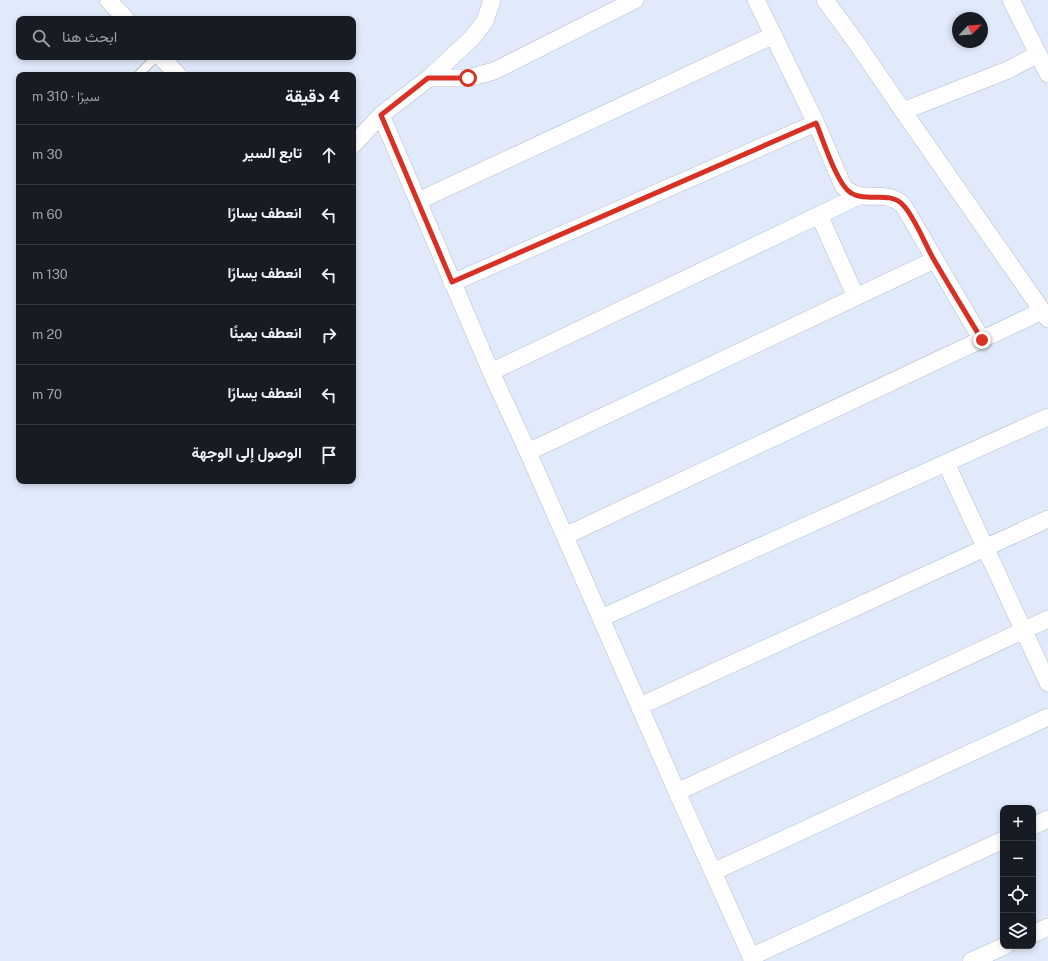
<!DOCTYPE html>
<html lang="ar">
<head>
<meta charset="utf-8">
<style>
	body { margin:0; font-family:"Public Sans",Vazirmatn,sans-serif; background:#20242c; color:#f1f3f6; direction:rtl }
	.controls { position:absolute; right:12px; bottom:12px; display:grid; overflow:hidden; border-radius:8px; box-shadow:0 2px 6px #0003 }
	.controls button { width:36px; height:36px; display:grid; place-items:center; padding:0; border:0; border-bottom:1px solid #363941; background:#171b24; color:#f1f3f6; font:20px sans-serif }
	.compass { position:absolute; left:952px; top:12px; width:36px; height:36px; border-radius:50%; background:#171b24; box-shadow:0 2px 6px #0003; rotate:65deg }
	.stop { position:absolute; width:12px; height:12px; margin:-9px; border:3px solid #d93025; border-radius:50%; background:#fff }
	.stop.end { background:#d93025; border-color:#fff; box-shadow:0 1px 4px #0008 }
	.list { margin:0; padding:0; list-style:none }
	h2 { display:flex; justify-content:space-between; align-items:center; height:52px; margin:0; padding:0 16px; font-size:17px }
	h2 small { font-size:13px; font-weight:400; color:#9ea1a6 }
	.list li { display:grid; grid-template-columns:26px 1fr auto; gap:12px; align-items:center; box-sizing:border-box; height:60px; padding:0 16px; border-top:1px solid #363941 }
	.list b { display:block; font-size:15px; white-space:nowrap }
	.list em { font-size:13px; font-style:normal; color:#9ea1a6 }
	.icon { flex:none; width:22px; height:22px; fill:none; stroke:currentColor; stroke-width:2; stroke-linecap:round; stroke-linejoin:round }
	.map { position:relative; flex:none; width:1048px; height:961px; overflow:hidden; direction:ltr }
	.search { position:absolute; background:#171b24; box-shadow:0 2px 6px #0003; left:16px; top:16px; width:340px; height:44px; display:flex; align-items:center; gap:10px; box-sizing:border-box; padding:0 14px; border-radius:8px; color:#9ea1a6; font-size:15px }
	.panel { position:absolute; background:#171b24; box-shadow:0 2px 6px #0003; left:16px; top:72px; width:340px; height:412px; border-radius:8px; direction:rtl }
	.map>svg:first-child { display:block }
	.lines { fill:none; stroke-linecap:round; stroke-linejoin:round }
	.lane-casing { stroke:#b5bdcd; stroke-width:10 }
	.street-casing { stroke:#b5bdcd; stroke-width:18 }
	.lane { stroke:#fff; stroke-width:8 }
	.street { stroke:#fff; stroke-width:17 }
	.route { stroke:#d93025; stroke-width:5 }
</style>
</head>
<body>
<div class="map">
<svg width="1048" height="961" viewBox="0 0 1048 961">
	<rect width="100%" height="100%" fill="#e1eafa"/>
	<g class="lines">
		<defs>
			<path id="lane" d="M138,75L156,57"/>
			<path id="street" d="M108,0L126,19
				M756,0L816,123L843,186C862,206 884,187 903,205L982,340
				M825,0L858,45L903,111L1048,319
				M1011,0L1048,74
				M161,57L178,75
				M429,78H468L494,71L635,0
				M903,111L1008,70L1038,54
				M381,115L491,372L528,452L677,792L753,961
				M353,145L381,115L429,78L472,38L485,21L492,0
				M418,201L774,35
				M819,215L856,297
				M452,283L816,123
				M491,372L859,196
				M528,452L934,260
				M946,463L1048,683
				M565,536L1042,311
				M601,618L1048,417
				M640,706L1048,519
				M677,792L1048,619
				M1033,826L1048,819
				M713,872L1048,717
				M1033,934L1048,927
				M751,957L1003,840
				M971,961L1005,946"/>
		</defs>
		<use href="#lane" class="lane-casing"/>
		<use href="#street" class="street-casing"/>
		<use href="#lane" class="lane"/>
		<use href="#street" class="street"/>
	</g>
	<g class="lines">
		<path class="route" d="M468,78H428L381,115L452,282L816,123C823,139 837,185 851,193C867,203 889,190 903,205C914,216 925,244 933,258C949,286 966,313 982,340"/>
	</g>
</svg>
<div class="controls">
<button>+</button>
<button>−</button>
<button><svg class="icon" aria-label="locate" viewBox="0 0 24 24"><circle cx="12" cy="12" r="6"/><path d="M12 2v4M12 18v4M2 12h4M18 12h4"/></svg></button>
<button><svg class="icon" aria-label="layers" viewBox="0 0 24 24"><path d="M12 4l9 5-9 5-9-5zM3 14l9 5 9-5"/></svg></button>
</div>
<svg class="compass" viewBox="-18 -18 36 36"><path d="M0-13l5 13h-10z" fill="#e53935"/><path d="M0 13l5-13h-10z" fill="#9ea1a6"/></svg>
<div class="stop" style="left:468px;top:78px"></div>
<div class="stop end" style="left:982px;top:340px"></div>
<div class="search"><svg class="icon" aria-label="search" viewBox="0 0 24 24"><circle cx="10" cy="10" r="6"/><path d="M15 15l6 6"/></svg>ابحث هنا</div>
<section class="panel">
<h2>4 دقيقة<small>سيرًا · 310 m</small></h2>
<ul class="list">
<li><svg class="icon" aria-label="ahead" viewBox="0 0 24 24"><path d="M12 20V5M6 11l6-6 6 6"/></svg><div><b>تابع السير</b></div><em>30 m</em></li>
<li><svg class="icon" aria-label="left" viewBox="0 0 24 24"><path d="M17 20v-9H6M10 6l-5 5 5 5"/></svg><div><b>انعطف يسارًا</b></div><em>60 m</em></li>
<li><svg class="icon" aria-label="left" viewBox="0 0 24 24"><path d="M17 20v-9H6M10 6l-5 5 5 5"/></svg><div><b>انعطف يسارًا</b></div><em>130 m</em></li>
<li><svg class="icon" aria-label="right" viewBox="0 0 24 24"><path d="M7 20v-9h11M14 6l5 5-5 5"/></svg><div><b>انعطف يمينًا</b></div><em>20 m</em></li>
<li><svg class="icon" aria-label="left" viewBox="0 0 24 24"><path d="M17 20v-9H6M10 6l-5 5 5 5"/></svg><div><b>انعطف يسارًا</b></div><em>70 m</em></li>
<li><svg class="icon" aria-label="arrive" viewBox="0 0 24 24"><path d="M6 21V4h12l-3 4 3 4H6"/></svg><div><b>الوصول إلى الوجهة</b></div></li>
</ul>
</section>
</div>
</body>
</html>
